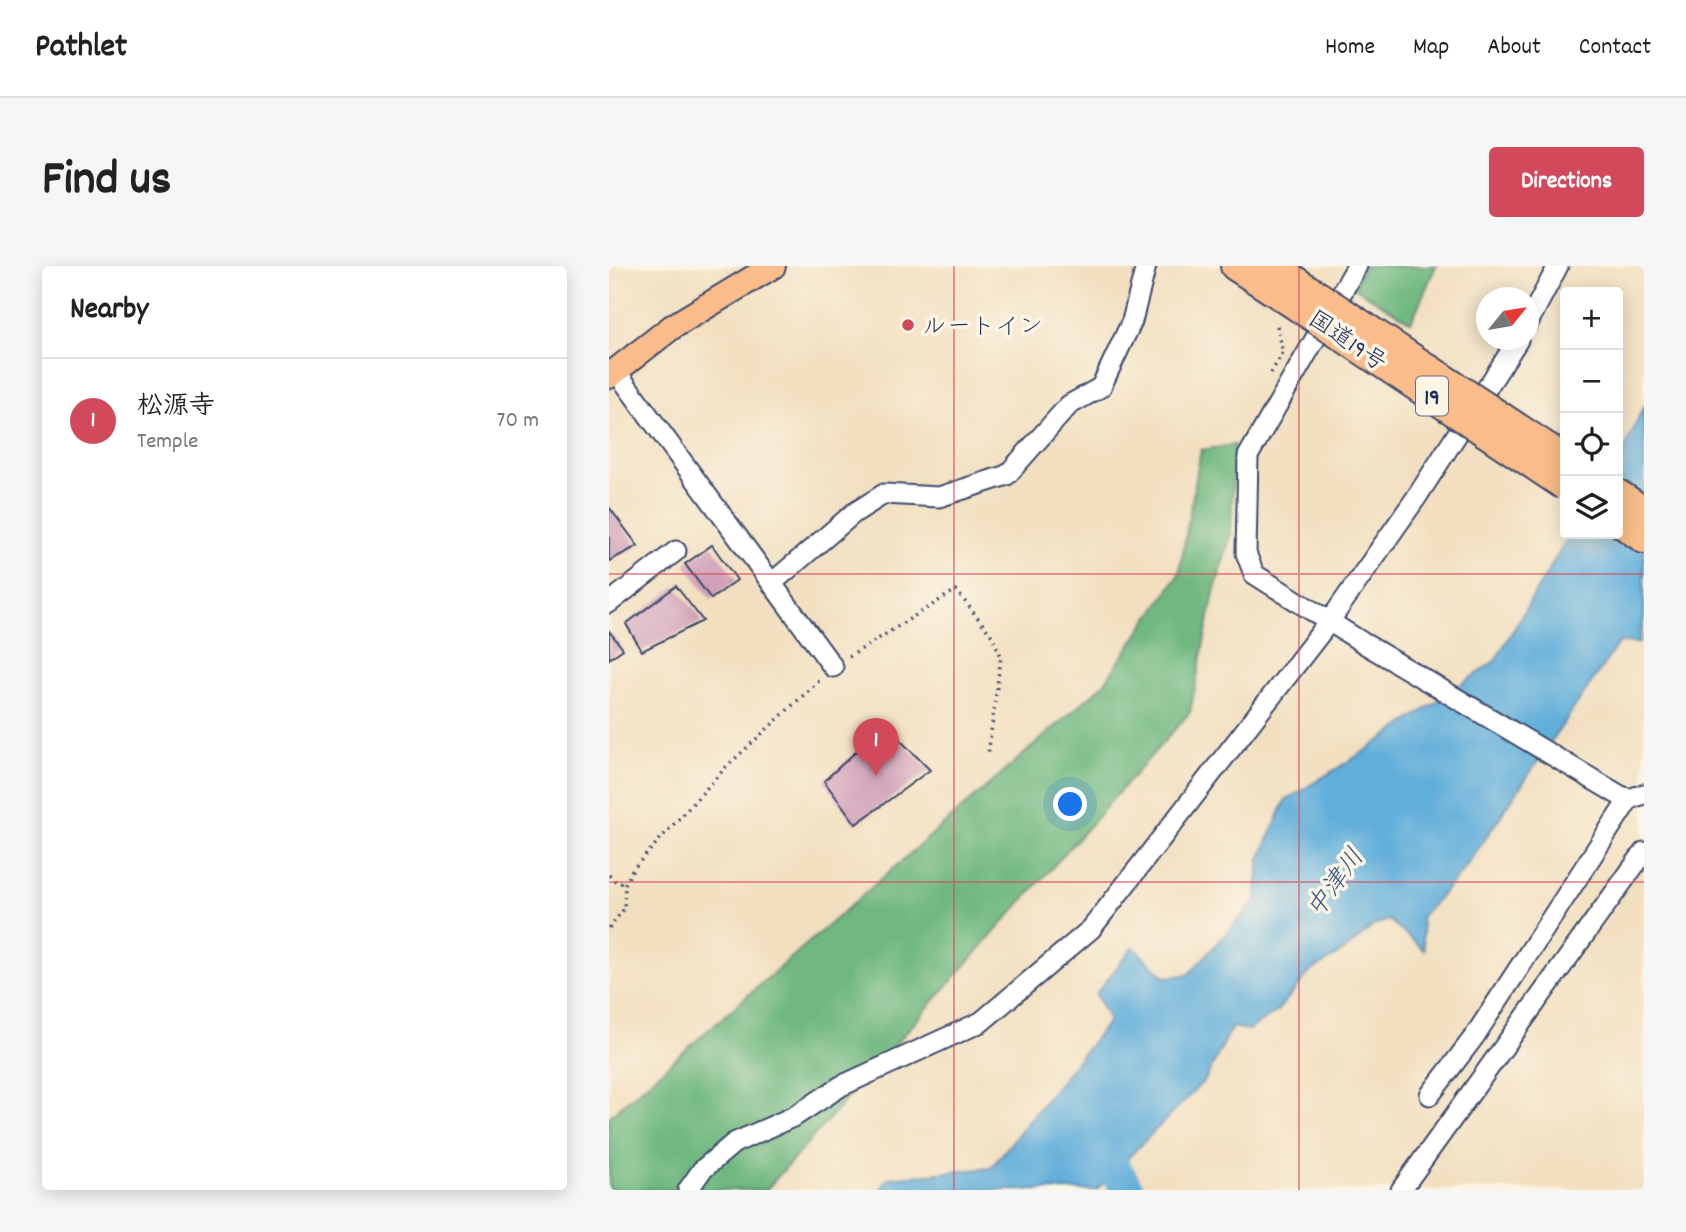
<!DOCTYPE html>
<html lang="en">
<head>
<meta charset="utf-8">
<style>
	body { margin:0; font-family:Dekko,"Klee One",sans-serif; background:#f6f6f6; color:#222 }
	.controls { position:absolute; right:21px; top:21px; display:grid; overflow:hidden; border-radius:7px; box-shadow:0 4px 18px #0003 }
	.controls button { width:63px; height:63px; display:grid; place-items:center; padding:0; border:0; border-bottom:2px solid #e0e0e0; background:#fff; color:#222; font:35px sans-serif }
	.compass { position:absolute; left:867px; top:21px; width:63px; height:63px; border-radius:50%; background:#fff; box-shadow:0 4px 18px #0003; rotate:60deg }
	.you { position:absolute; left:462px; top:539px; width:24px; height:24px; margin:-18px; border:5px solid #fff; border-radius:50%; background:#1a73e8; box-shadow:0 0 0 10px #1a73e833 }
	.badge { display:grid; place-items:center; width:46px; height:46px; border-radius:50%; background:#d1495b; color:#fff; font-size:23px; font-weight:700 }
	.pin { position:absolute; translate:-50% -58px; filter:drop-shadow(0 2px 4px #0008) }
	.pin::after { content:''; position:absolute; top:37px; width:24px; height:21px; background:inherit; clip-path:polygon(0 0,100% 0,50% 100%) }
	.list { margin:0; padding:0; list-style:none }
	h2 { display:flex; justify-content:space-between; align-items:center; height:91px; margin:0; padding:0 28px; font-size:30px }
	h2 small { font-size:23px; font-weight:400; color:#767676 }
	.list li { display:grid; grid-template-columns:46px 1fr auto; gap:21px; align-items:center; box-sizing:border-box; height:126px; padding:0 28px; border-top:2px solid #e0e0e0 }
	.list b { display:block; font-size:26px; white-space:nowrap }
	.list p { margin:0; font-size:23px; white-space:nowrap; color:#767676 }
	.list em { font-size:23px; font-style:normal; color:#767676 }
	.icon { flex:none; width:38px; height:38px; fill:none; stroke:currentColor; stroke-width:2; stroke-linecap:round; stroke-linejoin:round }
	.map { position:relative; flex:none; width:1035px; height:924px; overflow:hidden; border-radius:7px }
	header { display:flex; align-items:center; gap:42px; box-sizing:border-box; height:98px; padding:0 35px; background:#fff; border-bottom:2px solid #e0e0e0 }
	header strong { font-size:33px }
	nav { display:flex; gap:38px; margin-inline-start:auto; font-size:24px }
	.intro { display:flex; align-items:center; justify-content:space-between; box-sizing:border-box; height:168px; padding:0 42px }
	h1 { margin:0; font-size:49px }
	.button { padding:18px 32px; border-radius:7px; background:#d1495b; color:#fff; font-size:24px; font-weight:700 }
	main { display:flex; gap:42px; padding:0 42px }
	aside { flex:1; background:#fff; border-radius:7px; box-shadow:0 4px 18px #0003 }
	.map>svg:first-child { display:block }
	.forest { fill:#70b880; stroke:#46746f; stroke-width:2 }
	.water { fill:#60aeda; stroke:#3e6e9c; stroke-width:2 }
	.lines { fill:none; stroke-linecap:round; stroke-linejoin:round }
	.river { stroke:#60aeda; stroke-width:33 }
	.building { fill:#d0a0b9 }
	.minor-casing { stroke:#3b496d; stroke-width:23 }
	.major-casing { stroke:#3b496d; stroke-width:28 }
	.highway-casing { stroke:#3b496d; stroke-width:32 }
	.path { stroke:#3b496d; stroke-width:3.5; stroke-dasharray:2 5; stroke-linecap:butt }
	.minor { stroke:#fff; stroke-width:19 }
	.major { stroke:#f9bc8a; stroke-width:24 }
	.highway { stroke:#f9bc8a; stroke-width:28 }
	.highway-bridge-casing { stroke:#3b496d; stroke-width:32; stroke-linecap:butt }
	.highway-bridge { stroke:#f9bc8a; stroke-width:28 }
	.grid { fill:none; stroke:#d1495b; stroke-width:2; stroke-opacity:0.55 }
	.poi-dot { fill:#d1495b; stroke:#fcf5e5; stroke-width:2.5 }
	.labels { text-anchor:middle; stroke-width:7; stroke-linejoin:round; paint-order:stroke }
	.shield { fill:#fcf5e5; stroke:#5e6a86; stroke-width:2 }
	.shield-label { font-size:23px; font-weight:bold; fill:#1b2f5e }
	.poi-label { font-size:24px; fill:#1b2f5e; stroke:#fcf5e5; text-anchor:start }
	.street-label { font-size:24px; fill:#1b2f5e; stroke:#fcf5e5 }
	.water-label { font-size:26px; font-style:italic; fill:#305583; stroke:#fcf5e5 }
</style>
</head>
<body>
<header>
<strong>Pathlet</strong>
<nav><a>Home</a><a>Map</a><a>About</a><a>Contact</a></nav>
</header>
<div class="intro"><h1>Find us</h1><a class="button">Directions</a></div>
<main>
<aside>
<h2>Nearby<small></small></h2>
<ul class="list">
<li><span class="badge">1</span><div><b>松源寺</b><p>Temple</p></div><em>70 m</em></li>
</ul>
</aside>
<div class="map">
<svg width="1035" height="924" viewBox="0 0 1035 924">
	<rect width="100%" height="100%" fill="#fcf5e5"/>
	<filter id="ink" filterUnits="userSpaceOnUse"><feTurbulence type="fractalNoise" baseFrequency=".0143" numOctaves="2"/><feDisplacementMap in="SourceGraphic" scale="14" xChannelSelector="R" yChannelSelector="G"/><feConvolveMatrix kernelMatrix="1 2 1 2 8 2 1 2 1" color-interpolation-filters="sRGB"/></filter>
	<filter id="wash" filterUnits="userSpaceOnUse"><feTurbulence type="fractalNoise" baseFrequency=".00686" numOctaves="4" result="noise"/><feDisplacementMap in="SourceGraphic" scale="28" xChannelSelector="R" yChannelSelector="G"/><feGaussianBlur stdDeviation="1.57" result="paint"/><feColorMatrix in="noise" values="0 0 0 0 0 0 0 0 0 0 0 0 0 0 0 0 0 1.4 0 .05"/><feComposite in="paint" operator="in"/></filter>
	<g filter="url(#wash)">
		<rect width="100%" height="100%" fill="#f2dfbf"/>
		<path class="forest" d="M755,0H827L802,56L745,21Z
			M625,179L622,268L605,327L581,446L157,924H0V851L494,419L570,308L592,184Z"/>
		<path class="water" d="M1035,139V351L1030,377L1010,376L854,605L812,651L815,684L780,654L765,659L736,684L701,706L667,746L640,764L623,761L596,814L487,924H271L280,912L382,902L500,755L487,728L524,681L556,711L579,709L647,635L651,593L676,535L759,483L886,395L961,268H1009V199Z"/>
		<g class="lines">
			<path class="river" d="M483,866L519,924"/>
		</g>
		<g id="blocks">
			<path class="building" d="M0,241L29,280L0,295Z
				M103,279L128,314L102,333L76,298Z
				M67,320L94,355L33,385L17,358Z
				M0,365L14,383L0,393Z
				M276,459L321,504L247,558L215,515Z"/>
		</g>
	</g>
	<g filter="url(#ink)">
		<use href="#blocks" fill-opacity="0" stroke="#3b496d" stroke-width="2"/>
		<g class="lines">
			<defs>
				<path id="minor" d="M748,0L639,190L637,287L645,308L756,378L1010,529L1020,533L1035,528
					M920,55L949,0
					M7,105L224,401
					M164,316L245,247L275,228L330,231L398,209L460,139L492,121L523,55L537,0
					M0,337L67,285
					M821,829L865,771L1020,533
					M79,924L93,904L125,877L186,850L232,820L372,756L482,663L720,356L807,232L909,74
					M792,924L1035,586"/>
				<path id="major" d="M0,110L63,61L164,0"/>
				<path id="highway" d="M626,0L689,41
					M664,0L705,27
					M1009,228L1035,245
					M1009,255L1035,273"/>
			</defs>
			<use href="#minor" class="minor-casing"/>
			<use href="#major" class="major-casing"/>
			<use href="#highway" class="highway-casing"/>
			<path class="path" d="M662,107L674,86L667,55
				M240,391L347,324L383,370L392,390L379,489
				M0,609L7,616L16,618
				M0,662L15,643L16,618L24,603L117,501L212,413"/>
			<use href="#minor" class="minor"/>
			<use href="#major" class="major"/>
			<use href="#highway" class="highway"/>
			<defs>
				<path id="highway-bridge" d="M705,27L956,193
					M689,41L956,220"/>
			</defs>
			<use href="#highway-bridge" class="highway-bridge-casing"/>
			<use href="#highway-bridge" class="highway-bridge"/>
		</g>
	</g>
	<path class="grid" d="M345,0V924M690,0V924M0,308H1035M0,616H1035"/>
	<circle class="poi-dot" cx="299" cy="59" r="7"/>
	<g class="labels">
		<rect class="shield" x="807" y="110.5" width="32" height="39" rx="5"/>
		<g class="shield-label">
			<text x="823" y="138">19</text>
		</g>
		<g class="poi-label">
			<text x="313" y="67">ルートイン</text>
		</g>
		<g class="street-label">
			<text transform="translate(739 74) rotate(34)" y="8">国道19号</text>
		</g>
		<g class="water-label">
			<text transform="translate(725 616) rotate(-54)" y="9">中津川</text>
		</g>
	</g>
</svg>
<div class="controls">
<button>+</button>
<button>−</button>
<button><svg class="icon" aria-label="locate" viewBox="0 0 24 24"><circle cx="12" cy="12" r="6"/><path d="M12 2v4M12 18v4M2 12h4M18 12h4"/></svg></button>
<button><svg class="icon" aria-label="layers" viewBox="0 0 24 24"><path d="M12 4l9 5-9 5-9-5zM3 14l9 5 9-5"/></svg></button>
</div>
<svg class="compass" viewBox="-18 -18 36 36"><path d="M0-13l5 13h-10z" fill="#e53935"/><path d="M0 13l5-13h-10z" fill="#767676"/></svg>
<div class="you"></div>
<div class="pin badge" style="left:267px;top:510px">1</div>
</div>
</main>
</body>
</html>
